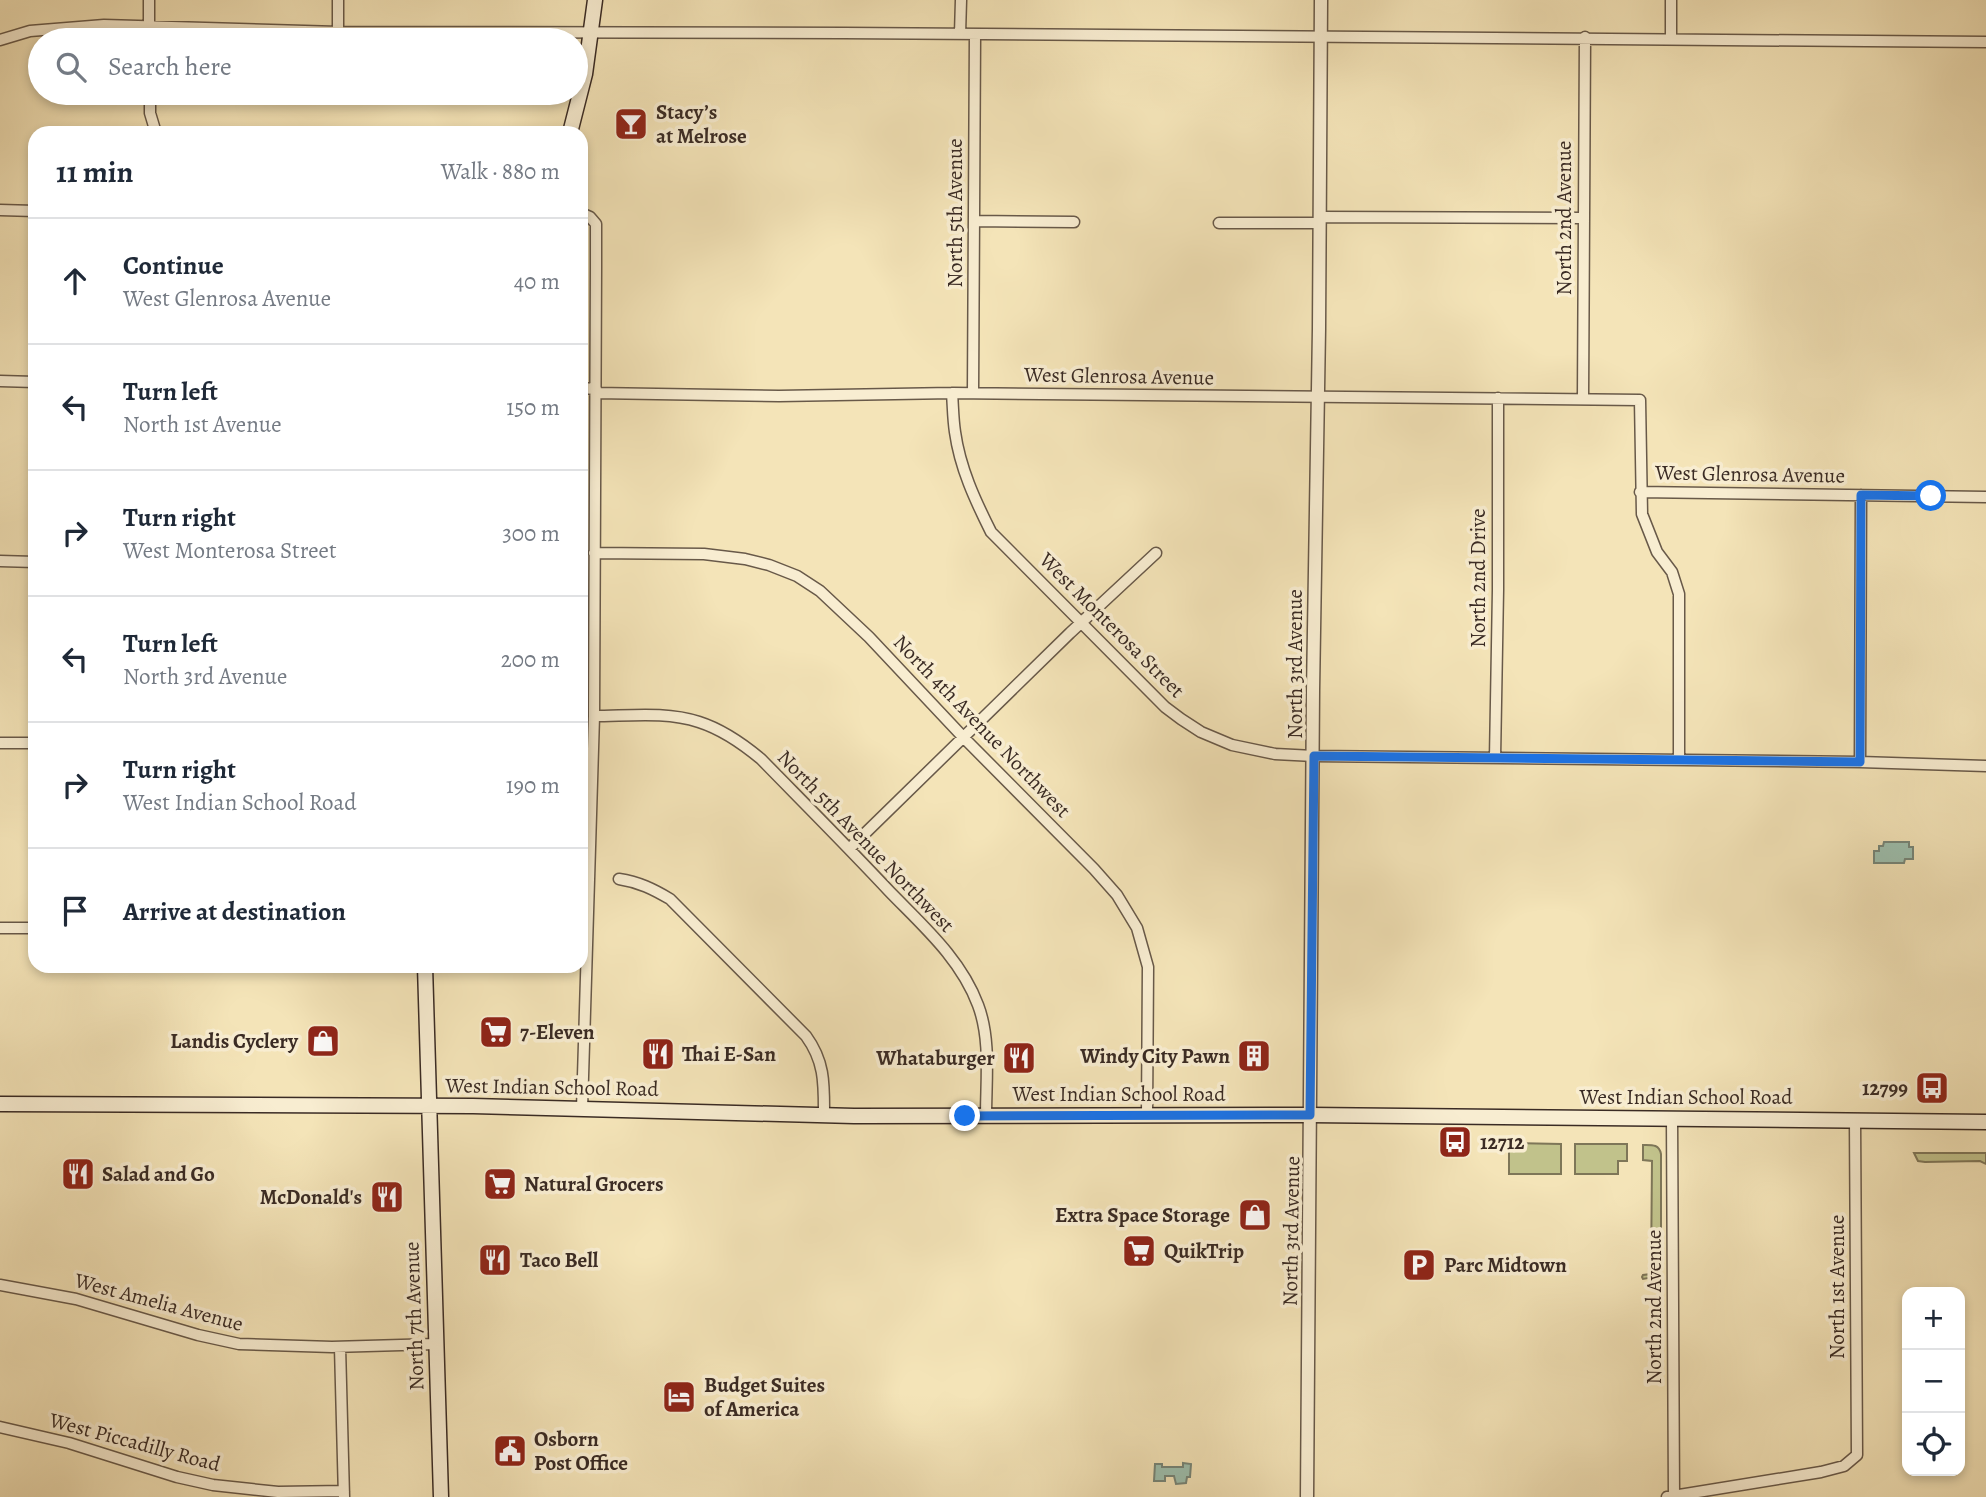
<!DOCTYPE html>
<html lang="en">
<head>
<meta charset="utf-8">
<style>
	body { margin:0; font-family:Alegreya,serif; background:#f2f2f3; color:#1f2937 }
	.controls { position:absolute; right:21px; bottom:21px; display:grid; overflow:hidden; border-radius:14px; box-shadow:0 4px 10px #0003 }
	.controls button { width:63px; height:63px; display:grid; place-items:center; padding:0; border:0; border-bottom:2px solid #e0e1e3; background:#fff; color:#1f2937; font:35px sans-serif }
	.stop { position:absolute; width:21px; height:21px; margin:-16px; border:5px solid #1a73e8; border-radius:50%; background:#fff }
	.stop.end { background:#1a73e8; border-color:#fff; box-shadow:0 2px 7px #0008 }
	.list { margin:0; padding:0; list-style:none }
	h2 { display:flex; justify-content:space-between; align-items:center; height:91px; margin:0; padding:0 28px; font-size:30px }
	h2 small { font-size:23px; font-weight:400; color:#747a83 }
	.list li { display:grid; grid-template-columns:46px 1fr auto; gap:21px; align-items:center; box-sizing:border-box; height:126px; padding:0 28px; border-top:2px solid #e0e1e3 }
	.list b { display:block; font-size:26px; white-space:nowrap }
	.list p { margin:0; font-size:23px; white-space:nowrap; color:#747a83 }
	.list em { font-size:23px; font-style:normal; color:#747a83 }
	.icon { flex:none; width:38px; height:38px; fill:none; stroke:currentColor; stroke-width:2; stroke-linecap:round; stroke-linejoin:round }
	.map { position:relative; flex:none; width:1986px; height:1497px; overflow:hidden }
	.search { position:absolute; background:#fff; box-shadow:0 4px 10px #0003; left:28px; top:28px; width:560px; height:77px; display:flex; align-items:center; gap:18px; box-sizing:border-box; padding:0 24px; border-radius:38px; color:#747a83; font-size:26px }
	.panel { position:absolute; background:#fff; box-shadow:0 4px 10px #0003; left:28px; top:126px; width:560px; height:847px; border-radius:21px }
	.map>svg:first-child { display:block }
	.green { fill:#c1c28b; stroke:#7e7658; stroke-width:2 }
	.water { fill:#9cbfae; stroke:#758477; stroke-width:2 }
	.lines { fill:none; stroke-linecap:round; stroke-linejoin:round }
	.minor-casing { stroke:#685949; stroke-width:13 }
	.tertiary-casing { stroke:#685949; stroke-width:15 }
	.secondary-casing { stroke:#3a2b24; stroke-width:17 }
	.minor { stroke:#f8edd1; stroke-width:10 }
	.tertiary { stroke:#f8edd1; stroke-width:12 }
	.secondary { stroke:#f8edd1; stroke-width:14 }
	.route { stroke:#1a73e8; stroke-width:9 }
	.labels { text-anchor:middle; stroke-width:7; stroke-linejoin:round; paint-order:stroke }
	.poi-label { font-size:21px; font-weight:bold; fill:#3a2b24; stroke:#f8edd1; text-anchor:start }
	.street-label { font-size:21px; fill:#3a2b24; stroke:#f8edd1 }
</style>
</head>
<body>
<div class="map">
<svg width="1986" height="1497" viewBox="0 0 1986 1497">
	<rect width="100%" height="100%" fill="#f4e4b8"/>
	<filter id="stains"><feTurbulence type="fractalNoise" baseFrequency=".00286" numOctaves="4"/><feColorMatrix values="0 0 0 0 .2 0 0 0 0 .09 0 0 0 0 .02 0 0 0 .5 -.17"/></filter>
	<radialGradient id="worn" r=".72"><stop offset=".6" stop-color="#630" stop-opacity="0"/><stop offset="1" stop-color="#630" stop-opacity=".3"/></radialGradient>
	<path class="green" d="M1509,1143L1561,1144V1174H1509Z
		M1575,1144H1627V1161H1618V1174H1575Z
		M1643,1145C1652,1145 1659,1144 1661,1154V1271L1660,1276L1643,1279L1642,1277L1643,1275L1651,1274L1652,1161L1643,1160Z
		M1914,1153H1986V1164L1980,1161L1925,1162L1918,1161Z"/>
	<path class="water" d="M1884,842H1909V847H1913V859H1905L1904,863H1874V851H1879V846H1883Z
		M1183,1463L1191,1464L1190,1477H1187L1186,1483L1176,1484L1174,1476H1165V1481H1154L1155,1464H1162V1467H1183Z"/>
	<g class="lines">
		<defs>
			<path id="minor" d="M149,0V40
				M1671,0V38
				M338,32V0
				M960,34L961,0
				M0,40L30,31L104,25L338,32L844,33L1986,42
				M150,93V113L156,133
				M0,210L35,211
				M581,213L590,217L596,224V267L594,716L582,1109
				M1320,217L1584,218
				M974,221L1074,222
				M1219,223H1319
				M0,381L35,382
				M581,388L596,389
				M596,393L779,396L952,393L1640,400L1642,514L1657,552L1672,572L1679,594V760
				M952,393C953,406 953,419 955,432C960,468 975,500 991,532L1165,707L1181,719L1201,732L1232,745L1275,754L1314,756L1860,762L1986,766
				M973,393L975,34
				M1583,399L1585,37
				M1640,492L1986,497
				M594,553L704,554L745,559L769,565L797,576L820,591L869,637L964,738L1094,869L1117,895L1137,928L1148,967L1147,1115
				M0,561L35,562
				M594,716C628,716 666,711 699,722C721,729 743,744 761,759C804,803 848,847 890,892C923,926 961,959 978,1005C991,1039 986,1080 986,1116
				M0,743H35
				M1495,758L1498,590V398
				M1860,762L1861,495
				M849,849L1070,633L1156,553
				M619,879C639,882 653,889 670,899L806,1036C825,1062 824,1084 824,1115
				M0,928H35
				M1672,1118L1674,1496
				M0,1285L76,1299L198,1335L239,1344L332,1347L436,1344
				M340,1347L344,1497
				M0,1427L69,1443L177,1477L213,1485L278,1492L344,1491
				M1667,1497L1821,1472L1844,1466L1857,1455L1855,1120"/>
			<path id="tertiary" d="M1307,1497L1313,691L1319,329L1321,0"/>
			<path id="secondary" d="M570,133L585,74L595,0
				M425,966L441,1497
				M0,1104L473,1106L854,1116L1310,1115L1986,1122"/>
		</defs>
		<use href="#minor" class="minor-casing"/>
		<use href="#tertiary" class="tertiary-casing"/>
		<use href="#secondary" class="secondary-casing"/>
		<use href="#minor" class="minor"/>
		<use href="#tertiary" class="tertiary"/>
		<use href="#secondary" class="secondary"/>
	</g>
	<g class="lines">
		<path class="route" d="M965,1116L1310,1115L1314,756L1860,762L1861,495L1931,496"/>
	</g>
	<defs>
		<symbol id="bar-square" viewBox="-11 -11 22 22"><rect x="-9" y="-9" width="18" height="18" rx="4" fill="#8f2418" stroke="#f8edd1"/><path d="M-6-5H6L.8 .8V4.5H3.5V6h-7V4.5H-.8V.8Z" fill="#fff"/></symbol>
		<symbol id="supermarket-square" viewBox="-11 -11 22 22"><rect x="-9" y="-9" width="18" height="18" rx="4" fill="#8f2418" stroke="#f8edd1"/><path d="M-6-5.5h2.5l.6 2H6L4.5 2H-2.5L-4.4-4H-6ZM-1.5 3.2a1.3 1.3 0 1 0 .1 0ZM3 3.2a1.3 1.3 0 1 0 .1 0Z" fill="#fff"/></symbol>
		<symbol id="shop-square" viewBox="-11 -11 22 22"><rect x="-9" y="-9" width="18" height="18" rx="4" fill="#8f2418" stroke="#f8edd1"/><path d="M-5-2.5h2.3a2.7 3.5 0 0 1 5.4 0H5L5.5 6h-11ZM-1.5-2.5h3a1.5 2.3 0 0 0-3 0Z" fill="#fff"/></symbol>
		<symbol id="restaurant-square" viewBox="-11 -11 22 22"><rect x="-9" y="-9" width="18" height="18" rx="4" fill="#8f2418" stroke="#f8edd1"/><path d="M-5-6h1v4h1v-4h1v4h1v-4h1v5L-1.5 .5V6h-2V.5L-5-1ZM5-6V6H3V1.5H1.5Q1.5-4 5-6Z" fill="#fff"/></symbol>
		<symbol id="building-square" viewBox="-11 -11 22 22"><rect x="-9" y="-9" width="18" height="18" rx="4" fill="#8f2418" stroke="#f8edd1"/><path d="M-4-6H4V6H1V3H-1V6H-4ZM-2.5-4.3h1.7v1.8h-1.7ZM.8-4.3h1.7v1.8H.8ZM-2.5-1h1.7V.8h-1.7ZM.8-1h1.7V.8H.8Z" fill="#fff"/></symbol>
		<symbol id="bus-square" viewBox="-11 -11 22 22"><rect x="-9" y="-9" width="18" height="18" rx="4" fill="#8f2418" stroke="#f8edd1"/><path d="M-5-6H5V4H4V6H2V4H-2V6H-4V4H-5ZM-3.5-4V0h7V-4ZM-3.5 1.2v1.5H-2V1.2ZM2 1.2v1.5H3.5V1.2Z" fill="#fff"/></symbol>
		<symbol id="parking-square" viewBox="-11 -11 22 22"><rect x="-9" y="-9" width="18" height="18" rx="4" fill="#8f2418" stroke="#f8edd1"/><path d="M-3.5-5.5H1a3.5 3.5 0 0 1 0 7H-1V5.5H-3.5ZM-1-3.4V-.6H.8a1.4 1.4 0 0 0 0-2.8Z" fill="#fff"/></symbol>
		<symbol id="hotel-square" viewBox="-11 -11 22 22"><rect x="-9" y="-9" width="18" height="18" rx="4" fill="#8f2418" stroke="#f8edd1"/><path d="M-6-4.5h1.5V1H6V5H4.5V3h-9V5H-6ZM-4 0a1.8 1.8 0 1 1 3.6 0ZM.5 0V-2.5h3Q6-2.5 6 0Z" fill="#fff"/></symbol>
		<symbol id="civic-square" viewBox="-11 -11 22 22"><rect x="-9" y="-9" width="18" height="18" rx="4" fill="#8f2418" stroke="#f8edd1"/><path d="M-.6-6.5H3V-4.5H.6V-3L4-1V1h2V6H-6V1h2V-1L-.6-3ZM-1.2 2.5V6h2.4V2.5Z" fill="#fff"/></symbol>
	</defs>
	<g fill-rule="evenodd">
		<use href="#bar-square" x="612" y="105" width="38" height="38"/>
		<use href="#supermarket-square" x="477" y="1013" width="38" height="38"/>
		<use href="#shop-square" x="304" y="1022" width="38" height="38"/>
		<use href="#restaurant-square" x="639" y="1035" width="38" height="38"/>
		<use href="#building-square" x="1235" y="1037" width="38" height="38"/>
		<use href="#restaurant-square" x="1000" y="1039" width="38" height="38"/>
		<use href="#bus-square" x="1913" y="1069" width="38" height="38"/>
		<use href="#bus-square" x="1436" y="1123" width="38" height="38"/>
		<use href="#restaurant-square" x="59" y="1155" width="38" height="38"/>
		<use href="#supermarket-square" x="481" y="1165" width="38" height="38"/>
		<use href="#restaurant-square" x="368" y="1178" width="38" height="38"/>
		<use href="#shop-square" x="1236" y="1196" width="38" height="38"/>
		<use href="#supermarket-square" x="1120" y="1232" width="38" height="38"/>
		<use href="#restaurant-square" x="476" y="1241" width="38" height="38"/>
		<use href="#parking-square" x="1400" y="1246" width="38" height="38"/>
		<use href="#hotel-square" x="660" y="1378" width="38" height="38"/>
		<use href="#civic-square" x="491" y="1432" width="38" height="38"/>
	</g>
	<g class="labels">
		<g class="poi-label">
			<text x="656" y="119">Stacy’s<tspan x="656" dy="24">at Melrose</tspan></text>
			<text x="520" y="1039">7-Eleven</text>
			<text x="298" y="1048" text-anchor="end">Landis Cyclery</text>
			<text x="682" y="1061">Thai E-San</text>
			<text x="1230" y="1063" text-anchor="end">Windy City Pawn</text>
			<text x="995" y="1065" text-anchor="end">Whataburger</text>
			<text x="1908" y="1095" text-anchor="end">12799</text>
			<text x="1480" y="1149">12712</text>
			<text x="102" y="1181">Salad and Go</text>
			<text x="524" y="1191">Natural Grocers</text>
			<text x="362" y="1204" text-anchor="end">McDonald's</text>
			<text x="1230" y="1222" text-anchor="end">Extra Space Storage</text>
			<text x="1164" y="1258">QuikTrip</text>
			<text x="520" y="1267">Taco Bell</text>
			<text x="1444" y="1272">Parc Midtown</text>
			<text x="704" y="1392">Budget Suites<tspan x="704" dy="24">of America</tspan></text>
			<text x="534" y="1446">Osborn<tspan x="534" dy="24">Post Office</tspan></text>
		</g>
		<g class="street-label">
			<text transform="translate(955 213) rotate(-90)" y="7">North 5th Avenue</text>
			<text transform="translate(1564 218) rotate(-90)" y="7">North 2nd Avenue</text>
			<text transform="translate(1119 376) rotate(1)" y="7">West Glenrosa Avenue</text>
			<text transform="translate(1750 474) rotate(1)" y="7">West Glenrosa Avenue</text>
			<text transform="translate(1478 578) rotate(-90)" y="7">North 2nd Drive</text>
			<text transform="translate(1112 625) rotate(45)" y="7">West Monterosa Street</text>
			<text transform="translate(1295 664) rotate(-90)" y="7">North 3rd Avenue</text>
			<text transform="translate(982 726) rotate(46)" y="7">North 4th Avenue Northwest</text>
			<text transform="translate(866 841) rotate(46)" y="7">North 5th Avenue Northwest</text>
			<text transform="translate(552 1087) rotate(1)" y="7">West Indian School Road</text>
			<text x="1119" y="1101">West Indian School Road</text>
			<text x="1686" y="1104">West Indian School Road</text>
			<text transform="translate(1291 1231) rotate(-89)" y="7">North 3rd Avenue</text>
			<text transform="translate(1837 1287) rotate(-90)" y="7">North 1st Avenue</text>
			<text transform="translate(159 1302) rotate(15)" y="7">West Amelia Avenue</text>
			<text transform="translate(1654 1307) rotate(-90)" y="7">North 2nd Avenue</text>
			<text transform="translate(414 1316) rotate(-92)" y="7">North 7th Avenue</text>
			<text transform="translate(135 1442) rotate(15)" y="7">West Piccadilly Road</text>
		</g>
	</g>
	<rect width="100%" height="100%" filter="url(#stains)"/>
	<rect width="100%" height="100%" fill="url(#worn)"/>
</svg>
<div class="controls">
<button>+</button>
<button>−</button>
<button><svg class="icon" aria-label="locate" viewBox="0 0 24 24"><circle cx="12" cy="12" r="6"/><path d="M12 2v4M12 18v4M2 12h4M18 12h4"/></svg></button>
</div>
<div class="stop" style="left:1931px;top:496px"></div>
<div class="stop end" style="left:965px;top:1116px"></div>
<div class="search"><svg class="icon" aria-label="search" viewBox="0 0 24 24"><circle cx="10" cy="10" r="6"/><path d="M15 15l6 6"/></svg>Search here</div>
<section class="panel">
<h2>11 min<small>Walk · 880 m</small></h2>
<ul class="list">
<li><svg class="icon" aria-label="ahead" viewBox="0 0 24 24"><path d="M12 20V5M6 11l6-6 6 6"/></svg><div><b>Continue</b><p>West Glenrosa Avenue</p></div><em>40 m</em></li>
<li><svg class="icon" aria-label="left" viewBox="0 0 24 24"><path d="M17 20v-9H6M10 6l-5 5 5 5"/></svg><div><b>Turn left</b><p>North 1st Avenue</p></div><em>150 m</em></li>
<li><svg class="icon" aria-label="right" viewBox="0 0 24 24"><path d="M7 20v-9h11M14 6l5 5-5 5"/></svg><div><b>Turn right</b><p>West Monterosa Street</p></div><em>300 m</em></li>
<li><svg class="icon" aria-label="left" viewBox="0 0 24 24"><path d="M17 20v-9H6M10 6l-5 5 5 5"/></svg><div><b>Turn left</b><p>North 3rd Avenue</p></div><em>200 m</em></li>
<li><svg class="icon" aria-label="right" viewBox="0 0 24 24"><path d="M7 20v-9h11M14 6l5 5-5 5"/></svg><div><b>Turn right</b><p>West Indian School Road</p></div><em>190 m</em></li>
<li><svg class="icon" aria-label="arrive" viewBox="0 0 24 24"><path d="M6 21V4h12l-3 4 3 4H6"/></svg><div><b>Arrive at destination</b></div></li>
</ul>
</section>
</div>
</body>
</html>
